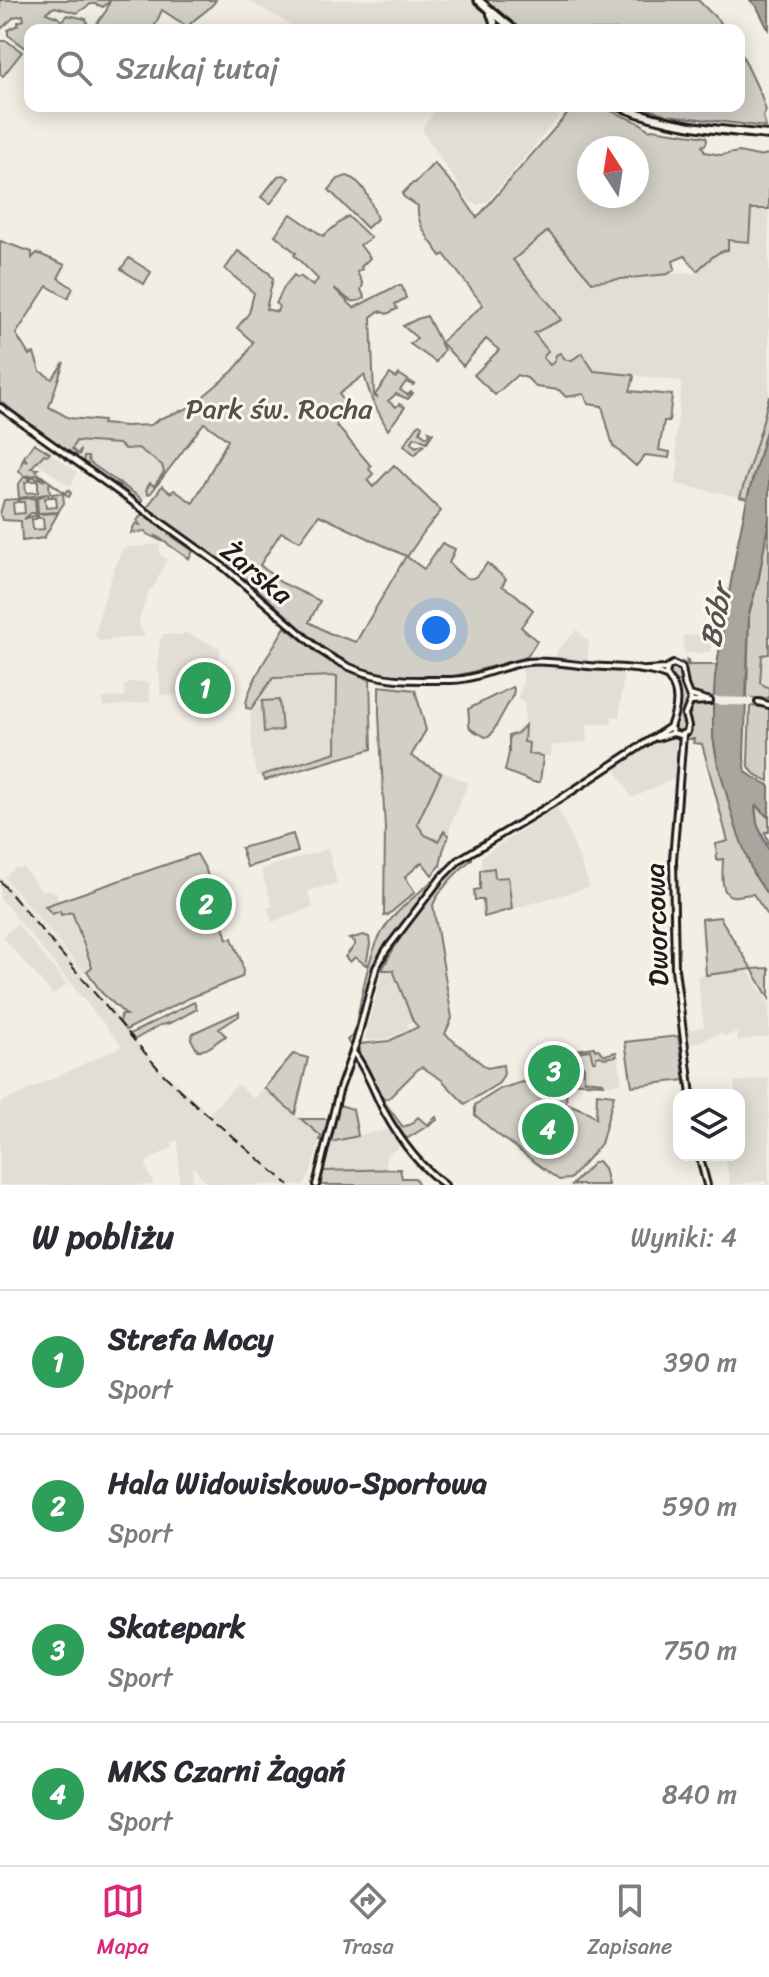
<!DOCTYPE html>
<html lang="pl">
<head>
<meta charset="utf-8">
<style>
	body { margin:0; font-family:Sriracha,sans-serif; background:#f2f2f3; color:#2b2b33 }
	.controls { position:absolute; right:24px; bottom:24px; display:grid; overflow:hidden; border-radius:16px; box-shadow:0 4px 20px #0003 }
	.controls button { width:72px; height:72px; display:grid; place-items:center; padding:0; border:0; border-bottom:2px solid #e1e1e2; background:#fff; color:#2b2b33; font:40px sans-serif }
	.compass { position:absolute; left:577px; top:136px; width:72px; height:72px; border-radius:50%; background:#fff; box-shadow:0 4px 20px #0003; rotate:348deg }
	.you { position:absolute; left:436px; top:630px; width:28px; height:28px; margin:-20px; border:6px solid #fff; border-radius:50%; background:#1a73e8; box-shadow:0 0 0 12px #1a73e833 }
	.badge { display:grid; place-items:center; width:52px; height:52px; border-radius:50%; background:#db2777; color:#fff; font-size:26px; font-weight:700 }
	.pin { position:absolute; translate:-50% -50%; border:4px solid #fff; box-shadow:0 2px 8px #0006 }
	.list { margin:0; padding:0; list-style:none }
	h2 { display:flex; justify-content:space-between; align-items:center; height:104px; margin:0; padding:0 32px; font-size:34px }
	h2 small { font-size:26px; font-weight:400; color:#7c7c81 }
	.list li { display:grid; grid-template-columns:52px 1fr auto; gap:24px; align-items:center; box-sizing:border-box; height:144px; padding:0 32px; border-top:2px solid #e1e1e2 }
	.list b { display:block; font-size:30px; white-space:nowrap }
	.list p { margin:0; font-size:26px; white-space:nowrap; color:#7c7c81 }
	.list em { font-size:26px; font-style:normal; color:#7c7c81 }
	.icon { flex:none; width:44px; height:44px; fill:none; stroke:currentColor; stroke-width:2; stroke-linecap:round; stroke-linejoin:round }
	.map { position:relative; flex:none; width:769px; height:1185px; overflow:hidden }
	.search { position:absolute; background:#fff; box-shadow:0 4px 20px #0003; left:24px; right:24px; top:24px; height:88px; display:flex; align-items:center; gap:20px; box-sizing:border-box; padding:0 28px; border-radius:16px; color:#7c7c81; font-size:30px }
	.sheet { height:680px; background:#fff }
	nav { display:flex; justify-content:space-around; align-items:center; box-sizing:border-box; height:112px; border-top:2px solid #e1e1e2; background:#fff; font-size:22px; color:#7c7c81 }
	nav a { display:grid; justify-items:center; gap:4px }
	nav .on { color:#db2777 }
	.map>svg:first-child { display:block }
	.built { fill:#e2ded5 }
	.green { fill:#d2cfc6; stroke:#777671; stroke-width:2; fill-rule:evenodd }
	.water { fill:#a9a6a0; stroke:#716f6b; stroke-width:2 }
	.pier { fill:#f2eee4 }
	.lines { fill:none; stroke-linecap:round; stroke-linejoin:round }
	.tertiary-casing { stroke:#1c1c1c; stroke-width:10 }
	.secondary-casing { stroke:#1c1c1c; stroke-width:10 }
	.primary-casing { stroke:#1c1c1c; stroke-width:12 }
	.tertiary { stroke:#fbf7ec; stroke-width:4 }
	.secondary { stroke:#fbf7ec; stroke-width:4 }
	.primary { stroke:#fbf7ec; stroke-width:6 }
	.rail { stroke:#1c1c1c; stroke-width:2; stroke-dasharray:12 6; stroke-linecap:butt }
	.labels { text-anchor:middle; stroke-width:6; stroke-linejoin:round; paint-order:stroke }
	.park-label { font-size:28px; fill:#53524f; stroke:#fbf7ec }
	.street-label { font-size:28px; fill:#1c1c1c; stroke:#fbf7ec }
	.water-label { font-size:30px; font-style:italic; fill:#545351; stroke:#fbf7ec }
</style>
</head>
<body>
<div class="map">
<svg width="769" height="1185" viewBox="0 0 769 1185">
	<rect width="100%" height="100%" fill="#f2eee4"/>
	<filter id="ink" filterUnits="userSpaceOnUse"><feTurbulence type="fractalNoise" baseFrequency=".0125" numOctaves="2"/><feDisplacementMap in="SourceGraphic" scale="16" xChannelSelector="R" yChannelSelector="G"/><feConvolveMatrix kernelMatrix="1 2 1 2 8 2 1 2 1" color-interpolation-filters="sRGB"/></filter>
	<g filter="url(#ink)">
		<path class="built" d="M247,0H471L505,30H300Z
			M433,106H568L488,201L478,205L470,202L424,134L423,127L436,109Z
			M751,209H769V396L761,429L740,497L675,484L679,459L676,457L677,445L675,443L682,381L594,371L574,359L554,362L550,365L545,362L533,333L560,319L554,309L513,260L548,230L592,282L688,272L694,274L716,254L725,249L728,240Z
			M76,441L119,444L125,449L138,448L162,465L164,473L143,500L89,461L88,457H85L82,460L77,456L78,454L71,449Z
			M44,453L48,455L50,453L77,472L71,487L35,462Z
			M160,544V555L167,559L153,589H150L139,619L141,631L144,632V636L100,641L95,635L100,613L114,569L123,548Z
			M577,630L589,642L587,660L585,662L555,659L558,649Z
			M184,632L220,648L217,711H197V704L190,696L160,695V673L157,671L160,639H162L163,634L183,635Z
			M714,633L710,652L684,654L683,636Z
			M762,654H769V688L760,684Z
			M540,664L624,671L619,717L612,716V724H587V742L552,746L551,756L528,755L524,742L525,702L517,699L523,685V667Z
			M338,677L336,752L257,776L253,759L250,715L272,679Z
			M128,682H149L150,702L103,707V698L122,697L125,695L124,685H128Z
			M670,734L676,738L677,743L676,778L632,798L613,766L657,739Z
			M442,771L468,783L451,824L449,835L444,831L439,841L425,835L417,824Z
			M557,807L567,827L590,887L512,909L508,878H495L494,868L482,869L481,857Z
			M328,849L337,883L308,891L313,907L272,922L267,908L272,906L261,869Z
			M23,867L42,891L51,889L52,892L56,891L59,902L46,906L50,911H60L61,915L72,911L93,967L84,973L4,877L15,868L20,869Z
			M0,876L116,1014L134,1040L162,1070L209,1114L237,1084L254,1099L264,1088L321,1136L310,1174L304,1185H209L193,1167L192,1185H179L178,1139L172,1143L173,1147L148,1161L146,1166L154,1185H0V1103L122,1046L0,898Z
			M17,924L67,984L53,995L2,936Z
			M382,970H393L413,1021L407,1024L410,1029L386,1039L365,1040Z
			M748,970L769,1004V1036L738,1041L737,1033L723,1036L721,1033L689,1045L687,1030L704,1027L697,976Z
			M594,1047L595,1050L598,1049L605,1055L617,1052L622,1082L610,1085L562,1082L564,1052Z
			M769,1078V1185H767L765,1181L730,1185L725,1155H739V1095H735L734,1082Z
			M390,1129L401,1146L386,1156V1169L323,1171L330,1141Z"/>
		<path class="green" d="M0,0H216C209,12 195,16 188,27L162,10L153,30H92L106,11L110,1L103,7L96,4H91L77,13L55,7L47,11L46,13L57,17L61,20V26L64,30H30V51L8,35V30L18,25V22L24,20L23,15L14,17L0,30Z
			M481,0H698L728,30H517Z
			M68,15L86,19L88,26L84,30H68L63,24L64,19Z
			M0,41H7L22,52L3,76L0,74Z
			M739,48L761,95L766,111L763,117L766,127L667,115L640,106H739Z
			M578,106H599L640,123L649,130L652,129L706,137L707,140L706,144L702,146L705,152L721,155L739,152L758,156L769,154V209H751L749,242L728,240V250C716,251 707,262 697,271L685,256L673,261L675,269L668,274L592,282L548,231L513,260L554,309L561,320L534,333L548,351L543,358L550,365L554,362L556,355L560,353L566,360H572L582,353L594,371L633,375L634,377L630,391L672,395L669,421H664L659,450L670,452L669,458L645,455L636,466L613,446L602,406L588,404L584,394L566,397L559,390L536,387L527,378L517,375L495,395L474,375L499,350L486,339L463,366L441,342L483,305L444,254L441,256C430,240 416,225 418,206L404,197L402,194L413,183H415L434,163L459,191L477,218L567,114L576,111ZM589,148H637V196H589Z
			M284,175L289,178L271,203H269L261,197L278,176Z
			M347,176C365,182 371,202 377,219L367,228L329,190L338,179Z
			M291,214L323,236L348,216L371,238L360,245L370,258L361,267L362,269L357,272L363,284L361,290L365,298C349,307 347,296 334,288L354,308L396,286H402L406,298L395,304L397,309L387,314L379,311L371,317L374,396L378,398L375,395L390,374L396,378L399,374L414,384L413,385L406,382L400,390L408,395L411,392L413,393L408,399L396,394L388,401L396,407L399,404L405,407L388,430L372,400L364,375L339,394L349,408L335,420L337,426L371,466L369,469L373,474L367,480L373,487L394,465L441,511L426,529L407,557L424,569L442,543L455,549L449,563C466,581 473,586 487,563L506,579L502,586L515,594L533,610L521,627L537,641L527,657L468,673L443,678L379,676L362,670L320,646L251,583L147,508L162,486L171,493L174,490L193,503L228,440L204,423L151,493L148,494L146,490L150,483L154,486L164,472L162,465L138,448L125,449L119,444L76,441L72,449L77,454L80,451V454L74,456L70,455L43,437L42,433L0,401V241L32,252V258L37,253L65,265L58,278L73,288L68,298L47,286L16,334L29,355L34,353L40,371L52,379L64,362L49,407L69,418L103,421L102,424L126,426L151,425L159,419L191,407L233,371L244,358L253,342L237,328L249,313L254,293L225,269L238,251L269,273L273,279L266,309L277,312L279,306L276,304L284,287L294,275L297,278L300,276L313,286L318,279L294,255L296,253L275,235ZM319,515L406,556L356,642L329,633L309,622L320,601L280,582L260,565L281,532L300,541Z
			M129,258L151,272L144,284L121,269Z
			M427,316L444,350L436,362L410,344L417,338L403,326L417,319Z
			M769,396V421L766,431L747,499L740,497L761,429Z
			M419,424L422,426L420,432L427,437L430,433L429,431L433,433L427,442L415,437L411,443L416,447L422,444L424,445L415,455L404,445Z
			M34,443L50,453L48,455L44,454L31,468L38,469L36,471L39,474L65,493L68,490L71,493L69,497L51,483L49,484L50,493L48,494L50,497L45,498L46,508L57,507L56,497H52V494L61,493L63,494L64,503L58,512L38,513L37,498L47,494L19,498L18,485L24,477H29V481L25,482L26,493L38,492V481H31V477H35L37,480L38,478L45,481L38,475L24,476L19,471L23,459L27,461L24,457Z
			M84,457H88L89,462L119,483L118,485L106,478L134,498L120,486L121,484L142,499V504L82,465Z
			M35,498L36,513H31L24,519L36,515V519H32L33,530L44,529L43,518H38V514L58,513L44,538L22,541L21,521L2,520L0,514L4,500L18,499V502L13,503L14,514L25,513L24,502H19V499Z
			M144,514L176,536L177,539L167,533L193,551L189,559L155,535L164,542L147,534L146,531L131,533L135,524L140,525L137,521L141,515Z
			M769,518V654L762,655L760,683L769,688V698H747L749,614L759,577Z
			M285,627L330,662L370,680L372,749L265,780L262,775L336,752L337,676L273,678L251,709L246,708C244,690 275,645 285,627Z
			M686,659L688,661L689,665H717L714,697C685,695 687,687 682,662L688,665Z
			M672,668L679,670L682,686L688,699L683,714L684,728L680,732L675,730C676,707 683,698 669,675Z
			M379,686L415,690L426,730L411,756L441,773L417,824L425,835L438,841L444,831L449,835L443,851L440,866L432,875L422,862L405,877L415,892L388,915L384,916L385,829L379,714Z
			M512,687L514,689L513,695L491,735L486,737C461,725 472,731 468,709Z
			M279,700L282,730L264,732L262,701Z
			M713,704V737L717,760L753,873L769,897V917L753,894C747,894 738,897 732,896C719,894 723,869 723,859L717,860L716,844L728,841L702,744L693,743L694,739H684C696,716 671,705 713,704Z
			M750,706L769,708V781C758,776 750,774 748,762Z
			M525,725L524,742L529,743L528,754L543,756L540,782H533L505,771L509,753V736L518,733Z
			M755,805L769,818V832H765L769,843L766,844L757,824Z
			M293,834L298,852L247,867L241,848Z
			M197,854L206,870L227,939L232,938C236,950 246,966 242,977L187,999L126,1030L120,1022L121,1015H126L101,992L87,971L92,967L72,912L61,915L60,911L52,914L45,906Z
			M472,856V859C458,871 440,888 433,905L452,1018L445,1034L487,1068L503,1065L504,1074L499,1083L465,1104L442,1080L422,1067L419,1068L389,1098L385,1099L382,1097L367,1066L359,1053L360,1044L389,1041L418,1027L413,1021L393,970H382C398,938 441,873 472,856Z
			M494,868L495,878L508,877L512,909L484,917L483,900H475L474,890L480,889V870Z
			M433,880L435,882L380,955L369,981L354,1042L350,1045L347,1040L352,1036L356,1024C363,992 368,949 388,923C400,907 418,894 433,880Z
			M720,917C730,935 741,951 752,969L769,968V998L752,969L706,975L702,919Z
			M363,935L369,937L370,944L366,965L355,957L350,962L345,957L355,945V942L349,939Z
			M194,1002L197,1009C185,1015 171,1025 160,1025L134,1040L130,1034Z
			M239,1012V1016L219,1029L226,1036C216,1040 210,1052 197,1050L191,1039L193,1033Z
			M678,1036L685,1080L632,1086L625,1042Z
			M594,1047L595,1050L598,1049L605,1055L616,1052L617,1056L604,1058L601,1056L596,1057V1061H593L590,1050L576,1052L577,1060H581L580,1064L584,1067V1080L603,1082L604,1084L562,1082L564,1052Z
			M293,1054L308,1058L295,1114L264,1088Z
			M522,1082L567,1085L566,1103L588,1112L596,1118L597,1093L614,1095L601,1144L570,1179L559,1180L497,1134L475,1115V1105L500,1089Z
			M385,1103L403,1127L411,1124L418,1117L427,1125L436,1117L437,1120L408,1138L405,1137L386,1109Z
			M339,1105L353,1109L358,1136L331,1142Z
			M301,1119H329L324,1140H320L321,1136Z
			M598,1161L604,1168L608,1185H572L593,1163Z
			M400,1169L402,1178H415L418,1183L417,1185H320L323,1171Z"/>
		<path class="water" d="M750,0H769V31L757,7Z
			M769,421V518L759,577L749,614L744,758L746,772L756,779L769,785V818L757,805L755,807L757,824L769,851V897L753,873L736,828L717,760L713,737V713L715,676L736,552L747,499Z"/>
		<path class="pier" d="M711,697L751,698V706L710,704Z"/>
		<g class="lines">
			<defs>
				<path id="tertiary" d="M0,407L225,568L321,651C357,676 388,681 431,680C443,680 456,681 468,678C488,674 506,665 527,662C546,660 568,664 588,666C613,668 643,667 666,676
					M646,670L667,669
					M683,734L673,860L675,969L691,1095
					M353,1052C367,1070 374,1092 385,1113C400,1140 420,1167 445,1185
					M699,1155L707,1185"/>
				<path id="secondary" d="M673,664L682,668L685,685L691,700L685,715L688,726L687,732L680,735L673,733L670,727C675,714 680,699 673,685C671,681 667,677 666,673L668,667Z
					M690,695L710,701
					M691,702L708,701
					M758,702L769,705
					M657,738L673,733
					M316,1185L339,1091L356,1043L376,968L386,950L441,878L460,859L560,799L670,727"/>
				<path id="primary" d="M478,0L514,30
					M491,14L494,22L493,30
					M619,106C667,126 718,130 769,135"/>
			</defs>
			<use href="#tertiary" class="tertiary-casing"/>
			<use href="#secondary" class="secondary-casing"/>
			<use href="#primary" class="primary-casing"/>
			<use href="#tertiary" class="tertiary"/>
			<use href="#secondary" class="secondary"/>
			<use href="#primary" class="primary"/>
			<path class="rail" d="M0,881L162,1073L199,1108L289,1185"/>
		</g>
	</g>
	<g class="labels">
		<g class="park-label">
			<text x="279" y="418">Park św. Rocha</text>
		</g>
		<g class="street-label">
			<text transform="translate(257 572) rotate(39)" y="10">Żarska</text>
			<text transform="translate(656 925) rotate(-92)" y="10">Dworcowa</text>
		</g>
		<g class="water-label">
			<text transform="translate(716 616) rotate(-79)" y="10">Bóbr</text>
		</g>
	</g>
</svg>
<div class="controls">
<button><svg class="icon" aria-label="layers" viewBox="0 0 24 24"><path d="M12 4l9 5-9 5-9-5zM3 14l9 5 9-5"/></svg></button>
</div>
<svg class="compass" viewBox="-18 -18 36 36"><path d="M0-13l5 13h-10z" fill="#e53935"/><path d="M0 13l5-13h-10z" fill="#7c7c81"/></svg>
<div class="you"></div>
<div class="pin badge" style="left:205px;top:688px;background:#2e9e5b">1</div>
<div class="pin badge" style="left:206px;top:904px;background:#2e9e5b">2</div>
<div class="pin badge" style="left:554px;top:1071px;background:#2e9e5b">3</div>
<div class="pin badge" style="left:548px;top:1129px;background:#2e9e5b">4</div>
<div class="search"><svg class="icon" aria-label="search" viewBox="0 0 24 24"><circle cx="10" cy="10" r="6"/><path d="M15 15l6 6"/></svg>Szukaj tutaj</div>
</div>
<section class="sheet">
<h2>W pobliżu<small>Wyniki: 4</small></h2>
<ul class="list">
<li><span class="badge" style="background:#2e9e5b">1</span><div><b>Strefa Mocy</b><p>Sport</p></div><em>390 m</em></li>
<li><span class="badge" style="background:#2e9e5b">2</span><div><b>Hala Widowiskowo-Sportowa</b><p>Sport</p></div><em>590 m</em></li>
<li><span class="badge" style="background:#2e9e5b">3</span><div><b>Skatepark</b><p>Sport</p></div><em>750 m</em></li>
<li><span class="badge" style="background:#2e9e5b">4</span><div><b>MKS Czarni Żagań</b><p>Sport</p></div><em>840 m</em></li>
</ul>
</section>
<nav>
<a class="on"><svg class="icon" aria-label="map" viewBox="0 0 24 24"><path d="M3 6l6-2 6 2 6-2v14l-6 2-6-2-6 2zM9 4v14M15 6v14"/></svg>Mapa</a>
<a><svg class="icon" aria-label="directions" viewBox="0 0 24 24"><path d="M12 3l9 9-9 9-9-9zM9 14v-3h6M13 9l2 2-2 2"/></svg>Trasa</a>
<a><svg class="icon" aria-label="saved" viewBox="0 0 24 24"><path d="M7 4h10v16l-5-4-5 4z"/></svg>Zapisane</a>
</nav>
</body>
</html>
